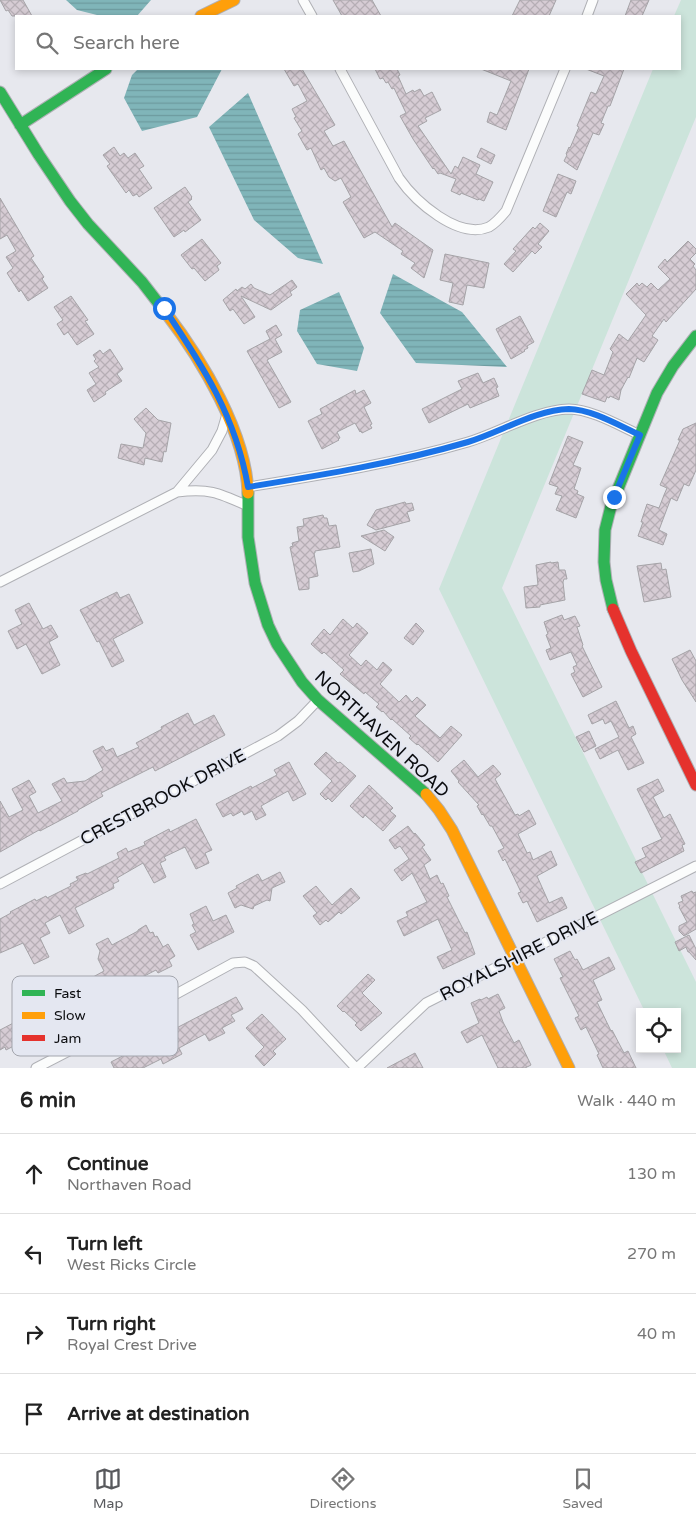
<!DOCTYPE html>
<html lang="en">
<head>
<meta charset="utf-8">
<style>
	body { margin:0; font-family:"Varela Round",sans-serif; background:#f6f6f6; color:#222 }
	.controls { position:absolute; right:15px; bottom:15px; display:grid; overflow:hidden; border-radius:0px; box-shadow:0 2px 8px #0003 }
	.controls button { width:45px; height:45px; display:grid; place-items:center; padding:0; border:0; border-bottom:1px solid #e0e0e0; background:#fff; color:#222; font:25px sans-serif }
	.stop { position:absolute; width:15px; height:15px; margin:-11px; border:4px solid #1a73e8; border-radius:50%; background:#fff }
	.stop.end { background:#1a73e8; border-color:#fff; box-shadow:0 1px 5px #0008 }
	.list { margin:0; padding:0; list-style:none }
	h2 { display:flex; justify-content:space-between; align-items:center; height:65px; margin:0; padding:0 20px; font-size:21px }
	h2 small { font-size:16px; font-weight:400; color:#767676 }
	.list li { display:grid; grid-template-columns:32px 1fr auto; gap:15px; align-items:center; box-sizing:border-box; height:80px; padding:0 20px; border-top:1px solid #e0e0e0 }
	.list b { display:block; font-size:19px; white-space:nowrap }
	.list p { margin:0; font-size:16px; white-space:nowrap; color:#767676 }
	.list em { font-size:16px; font-style:normal; color:#767676 }
	.icon { flex:none; width:28px; height:28px; fill:none; stroke:currentColor; stroke-width:2; stroke-linecap:round; stroke-linejoin:round }
	.map { position:relative; flex:none; width:696px; height:1068px; overflow:hidden }
	.search { position:absolute; background:#fff; box-shadow:0 2px 8px #0003; left:15px; right:15px; top:15px; height:55px; display:flex; align-items:center; gap:12px; box-sizing:border-box; padding:0 18px; border-radius:0px; color:#767676; font-size:19px }
	.sheet { height:385px; background:#fff }
	nav { display:flex; justify-content:space-around; align-items:center; box-sizing:border-box; height:70px; border-top:1px solid #e0e0e0; background:#fff; font-size:14px; color:#767676 }
	nav a { display:grid; justify-items:center; gap:2px }
	nav .on { color:#58595d }
	.map>svg:first-child { display:block }
	.green { fill:#cce4db }
	.water { fill:url(#water-rules) }
	.building { fill:url(#building-cross-hatch); stroke:#a5a3a7 }
	.lines { fill:none; stroke-linecap:round; stroke-linejoin:round }
	.street-casing { stroke:#afb0b5; stroke-width:11 }
	.fast-casing { stroke:#afb0b5; stroke-width:13 }
	.slow-casing { stroke:#afb0b5; stroke-width:13 }
	.jam-casing { stroke:#afb0b5; stroke-width:13 }
	.street { stroke:#fbfcfc; stroke-width:9 }
	.fast { stroke:#30b455; stroke-width:11 }
	.slow { stroke:#ff9f0a; stroke-width:11 }
	.jam { stroke:#e5322d; stroke-width:11 }
	.route { stroke:#1a73e8; stroke-width:6 }
	.labels { text-anchor:middle; stroke-width:4; stroke-linejoin:round; paint-order:stroke }
	.street-label { font-size:18px; fill:#0b0c0f; stroke:#e4e7f1 }
	.key { fill:#e4e7f1; stroke:#a3a5ad; stroke-width:1 }
	.key-label { font-size:14px; fill:#0b0c0f }
</style>
</head>
<body>
<div class="map">
<svg width="696" height="1068" viewBox="0 0 696 1068">
	<defs>
		<pattern id="water-rules" width="6" height="5" patternUnits="userSpaceOnUse" patternTransform="scale(1.25)"><rect width="6" height="5" fill="#80b5b9"/><path d="M0 2.5h6" fill="none" stroke="#6d9a9e"/></pattern>
		<pattern id="building-cross-hatch" width="8" height="8" patternUnits="userSpaceOnUse" patternTransform="scale(1.25)"><rect width="8" height="8" fill="#d6ccd4"/><path d="M0 0l8 8M0 8l8-8" fill="none" stroke="#b6aeb5"/></pattern>
	</defs>
	<rect width="100%" height="100%" fill="#e7e8ee"/>
	<path class="green" d="M681,0H696V117L502,588L696,982V1068H672L663,1049H677V1012H645L439,589L653,69H680V16H674Z"/>
	<path class="water" d="M66,0H151L137,16H101L77,10Z
		M138,69H222L197,117L142,131L124,98L132,75Z
		M248,93L323,264L298,258L254,220L209,127Z
		M393,274L462,312L507,367L416,363L380,313Z
		M339,292L364,348L357,371L317,364L297,331L300,310Z"/>
	<path class="building" d="M0,0H23L32,16H12L8,10L6,11Z
		M333,0H372L381,16H342Z
		M520,0H556L549,16H512Z
		M631,0H649L642,16H625Z
		M284,69H302L335,125L324,131L333,146L344,141L392,227L395,223L433,250L424,278L411,268L415,263L401,254L403,251L375,232L364,238L343,202L351,197L341,178L335,181L329,177L324,168L321,170L311,148L307,150L298,134L302,131L294,118L296,117L292,109L307,101L298,84L294,86Z
		M375,69H397L400,75L398,76L406,94L413,90L414,92L420,89L424,96L432,92L441,110L425,118L427,121L418,126L451,174L455,166L458,168L463,157L480,165L476,174L493,182L484,201L479,199L478,200L461,193L460,195L451,191L456,179L440,173L438,174L434,168L433,169L413,139L400,116L406,113L394,88L392,89L388,82L386,83L383,78L380,79Z
		M481,69H529L506,130L487,122L490,112L497,115L511,81Z
		M586,69H624L610,106H608L601,123L604,124L599,135L593,133L577,170L564,161L567,155L566,154L569,147L570,148L579,127L577,126L591,92L596,94L604,76Z
		M114,147L120,156L124,153L128,158L135,153L144,166L139,169L152,188L139,197L137,194L133,196L129,190L126,193L107,166L110,164L103,155Z
		M481,148L495,155L491,164L477,157Z
		M558,174L576,181L571,194L567,192L556,217L543,211Z
		M185,187L192,197L191,198L192,199L188,202L201,220L185,232L184,230L174,237L154,208Z
		M0,198L34,256L31,258L44,277L42,279L48,288L28,301L21,290L19,292L7,273L13,268L6,257L16,251L7,235L0,239Z
		M540,223L549,231L538,244L542,247L535,254L532,251L513,272L504,264L516,251L513,249L533,227L535,229Z
		M202,239L221,263L217,266L219,270L205,281L194,268L192,269L181,255Z
		M688,241L696,249V253L690,259L695,264L693,266L696,270V289L666,322L664,319L652,336L658,340L644,362L637,358L629,378L628,377L621,390L619,400L610,396L609,398L607,397L605,402L582,394L592,370L604,375L613,352L610,349L619,334L628,341L646,315L626,294L637,283L639,286L642,283L647,287L651,283L658,290L670,279L658,267L665,259L667,262Z
		M445,254L489,263L484,288L467,285L463,305L449,302L453,283L440,280Z
		M292,280L297,287L290,292L292,295L271,310L241,296L255,317L244,324L233,309L230,311L223,300L236,289L237,291L242,287L245,289L251,284L254,288L270,295Z
		M71,296L88,320L85,321L94,334L77,345L68,332L64,335L57,324L63,320L54,307Z
		M520,316L534,342L527,346L528,348L524,350L525,351L511,359L496,329Z
		M276,325L282,335L275,339L282,352L267,360L291,402L279,408L247,351L270,339L266,331Z
		M110,349L123,369L117,374L122,381L105,392L106,394L94,402L87,390L96,384L89,373L99,367L94,361L96,359L93,355L100,350L103,354Z
		M478,373L483,383L494,378L498,387L496,388L499,396L470,408L468,404L429,423L422,409L462,389L458,381Z
		M355,390L356,394L364,390L371,403L364,407L372,424L370,425L372,428L362,433L361,431L360,432L355,423L337,432L340,438L338,439L339,440L322,449L308,421L322,414L320,409Z
		M146,408L158,420L171,423L166,452L164,451L162,462L145,458L144,465L118,458L121,444L143,448L146,433L134,419Z
		M696,423V470L689,486L684,484L677,501L671,498L659,530L667,534L663,545L638,536L643,522H641L647,504L659,508L664,495L667,488L660,485L680,440H678L683,429Z
		M568,436L583,442L573,465L581,468L574,489L578,491L577,494L584,497L576,518L556,510L562,496L555,494L558,487L549,484Z
		M405,502L406,504L412,503L414,510L407,512L410,521L376,530L367,525L376,510Z
		M323,515L324,518H327L329,526L336,525L340,547L315,551V553H314L318,576L309,578V589L299,590L290,547L293,546L292,543L299,541L297,527L304,526L303,519Z
		M384,530L394,537L385,551L361,536Z
		M371,549L374,564L359,571L353,572L349,553Z
		M551,562V563L558,562L559,570H565L567,579H564L563,582L565,600L540,605V607L526,608L524,587L538,585L536,565Z
		M661,563L662,570L666,569L671,597L644,602L637,566Z
		M117,592L120,598L129,594L143,623L113,639L124,661L112,667L99,641L97,642L80,610Z
		M29,603L43,629L51,625L58,637L49,642L60,665L42,674L26,644L17,649L8,631L22,624L15,610Z
		M562,615L564,620L575,616L580,626L577,627L583,645L582,646L602,687L583,697L571,674L575,672L573,667L577,665L571,652L550,660L546,650L551,648L546,635L548,634L544,622Z
		M343,619L353,628L357,623L368,633L349,655L361,666L366,660L377,670L383,662L392,670L380,684L399,702L406,695L412,702L417,697L426,705L415,716L440,738L451,726L462,735L438,762L418,744L417,745L409,738L411,736L392,719L391,720L383,711L382,712L376,707L379,704L365,692L364,694L340,674L344,670L324,652L322,654L311,644L324,629L330,635Z
		M416,623L424,631L413,645L404,638Z
		M690,650L696,661V702L682,680L672,659Z
		M616,701L629,728L633,726L636,734L631,737L644,763L628,770L618,750L600,759L595,749L619,737L611,721L605,724L603,719L592,724L588,715Z
		M188,713L194,725L214,715L225,735L155,771L153,767L101,793L103,796L78,810V811L40,831L39,830L0,852V801L9,817L23,810L12,789L29,780L36,792L29,796L38,813L62,801L52,784L64,778L67,783L85,781L103,770L93,751L103,746L106,751L113,748L117,757L139,747L136,743L162,729L161,727Z
		M589,731L596,746L584,752L576,737Z
		M326,752L338,763L340,762L356,776L332,802L328,798L326,800L320,794L332,781L314,764Z
		M464,760L478,777L493,765L501,774L495,779L515,815L518,814L519,816L529,810L536,824L518,834L527,853L530,852L533,860L551,851L557,865L537,876L549,903L562,897L567,908L537,922L527,901L523,903L518,893L521,892L505,859L503,861L498,851L504,848L492,826H490L483,814L482,815L477,806L479,805L458,782L459,781L451,771Z
		M289,762L306,794L293,801L288,791L261,806L266,815L256,820L252,811L244,815L242,811L233,816L231,813L223,817L216,804L251,786L252,788L277,775L274,770Z
		M658,779L664,791L653,797L664,818L670,814L685,844L682,845L684,851L641,873L635,862L646,857L642,848L662,839L637,789Z
		M369,785L393,808L390,811L396,816L383,831L365,815L363,818L350,806Z
		M196,819L212,850L205,853L209,863L196,869L185,847L164,857L166,860L160,863L166,877L154,883L143,863L117,878L119,881L113,884L114,888L75,908L84,926L69,934L60,915L45,923L50,933L40,938L49,957L34,964L23,943L0,953V919L11,913L10,912L35,899L36,901L46,896L47,898L71,886L70,884L78,880L76,877L86,873L87,874L119,858L117,853L126,848L128,852L145,845L144,842L169,829L170,832Z
		M408,826L414,834L415,833L425,845L422,847L431,860L424,865L430,879L437,875L441,884L443,883L449,896L447,897L465,933L467,932L475,954L443,969L437,957L452,950L438,919L404,936L397,921L408,916L406,912L427,902L412,873L402,881L394,870L409,859L400,846L395,849L389,840Z
		M280,872L285,882L272,888L270,901L267,900L254,906L253,909L241,905L235,908L228,893L237,888L236,886L258,874L262,881Z
		M316,886L332,905L351,888L360,898L341,914L339,912L328,922L326,920L320,925L313,916L317,913L303,896Z
		M692,891L693,893L696,892V929L684,936L679,931V926L687,922L679,907L680,906L678,903L683,901L681,896Z
		M206,906L213,921L226,915L234,932L198,950L190,935L196,932L192,925L194,924L190,914Z
		M146,925L150,933L153,932L155,937L157,936L163,947L168,944L175,956L169,960L172,966L158,973L156,970L127,985L128,988L110,997V998L97,1005L95,1003L68,1017L70,1020L56,1028L55,1026L34,1037L33,1036L6,1050L5,1047L0,1050V1030L23,1018L22,1016L56,996L59,1000L74,992L73,988L104,971L98,959L100,951L96,944L108,938L112,945L138,931V930Z
		M689,935L696,949V960L689,952H688L686,947L679,951L675,942Z
		M570,951L575,960L577,959L583,970L609,957L615,969L593,980L602,1000L597,1002L611,1031L612,1030L624,1053L628,1051L636,1068H603L597,1055L599,1054L586,1027L581,1030L575,1018L579,1016L560,978L563,977L554,959Z
		M368,974L375,980L362,993L382,1013L361,1031L355,1025L357,1023L344,1011L343,1012L337,1006Z
		M498,994L505,1008L499,1011L503,1022L514,1043L519,1040L531,1065L525,1068H498L482,1035L467,1043L461,1032L479,1023L471,1003L480,999L481,1000L487,997L488,999Z
		M236,997L243,1009L231,1015L235,1021L222,1028L225,1033L209,1041L205,1034L179,1048L182,1054L163,1064L161,1059L143,1068H114L111,1062Z
		M262,1014L286,1039L273,1051L276,1054L264,1066L255,1056L264,1047L246,1028Z
		M415,1053L423,1068H387Z"/>
	<g class="lines">
		<defs>
			<path id="street" d="M303,0L312,16
				M587,16L593,0
				M340,69L399,178C415,201 458,240 489,227C496,223 501,217 506,211L565,69
				M248,487C322,475 396,463 468,442C501,432 535,410 569,409C591,409 620,426 640,435
				M177,492C210,488 219,493 248,506
				M0,582L177,492L212,450L222,431L227,414
				M0,884L278,736L298,721L318,700
				M36,1068L123,1023L233,963L245,962L254,966L302,1010L356,1068
				M357,1068L426,1003L696,866"/>
			<path id="fast" d="M0,92L39,155L70,201L88,224L142,282L166,313
				M20,125L106,69
				M248,493V537L255,583L268,625L277,644L302,682L318,700L426,794
				M613,609L606,580L604,562L605,530L611,506L657,393L673,366L696,336"/>
			<path id="slow" d="M201,16L234,0
				M166,313C202,360 246,433 248,493
				M426,794L439,810L452,830L569,1068"/>
			<path id="jam" d="M613,609L631,651L696,785"/>
		</defs>
		<use href="#street" class="street-casing"/>
		<use href="#fast" class="fast-casing"/>
		<use href="#slow" class="slow-casing"/>
		<use href="#jam" class="jam-casing"/>
		<use href="#street" class="street"/>
		<use href="#fast" class="fast"/>
		<use href="#slow" class="slow"/>
		<use href="#jam" class="jam"/>
	</g>
	<g class="lines">
		<path class="route" d="M164,308C203,366 236,417 248,487C322,475 396,463 468,442C501,432 535,410 569,409C591,409 620,426 640,435L614,497"/>
	</g>
	<g class="labels">
		<g class="street-label">
			<text transform="translate(382 734) rotate(43)" y="6">NORTHAVEN ROAD</text>
			<text transform="translate(163 797) rotate(-28)" y="6">CRESTBROOK DRIVE</text>
			<text transform="translate(519 956) rotate(-27)" y="6">ROYALSHIRE DRIVE</text>
		</g>
	</g>
	<rect x="12" y="976" width="166" height="80" rx="8" class="key"/>
	<rect x="22" y="990" width="23" height="6" fill="#30b455"/>
	<rect x="22" y="1012" width="23" height="7" fill="#ff9f0a"/>
	<rect x="22" y="1035" width="23" height="6" fill="#e5322d"/>
	<g class="key-label">
		<text x="54" y="998">Fast</text>
		<text x="54" y="1020">Slow</text>
		<text x="54" y="1043">Jam</text>
	</g>
</svg>
<div class="controls">
<button><svg class="icon" aria-label="locate" viewBox="0 0 24 24"><circle cx="12" cy="12" r="6"/><path d="M12 2v4M12 18v4M2 12h4M18 12h4"/></svg></button>
</div>
<div class="stop" style="left:164px;top:308px"></div>
<div class="stop end" style="left:614px;top:497px"></div>
<div class="search"><svg class="icon" aria-label="search" viewBox="0 0 24 24"><circle cx="10" cy="10" r="6"/><path d="M15 15l6 6"/></svg>Search here</div>
</div>
<section class="sheet">
<h2>6 min<small>Walk · 440 m</small></h2>
<ul class="list">
<li><svg class="icon" aria-label="ahead" viewBox="0 0 24 24"><path d="M12 20V5M6 11l6-6 6 6"/></svg><div><b>Continue</b><p>Northaven Road</p></div><em>130 m</em></li>
<li><svg class="icon" aria-label="left" viewBox="0 0 24 24"><path d="M17 20v-9H6M10 6l-5 5 5 5"/></svg><div><b>Turn left</b><p>West Ricks Circle</p></div><em>270 m</em></li>
<li><svg class="icon" aria-label="right" viewBox="0 0 24 24"><path d="M7 20v-9h11M14 6l5 5-5 5"/></svg><div><b>Turn right</b><p>Royal Crest Drive</p></div><em>40 m</em></li>
<li><svg class="icon" aria-label="arrive" viewBox="0 0 24 24"><path d="M6 21V4h12l-3 4 3 4H6"/></svg><div><b>Arrive at destination</b></div></li>
</ul>
</section>
<nav>
<a class="on"><svg class="icon" aria-label="map" viewBox="0 0 24 24"><path d="M3 6l6-2 6 2 6-2v14l-6 2-6-2-6 2zM9 4v14M15 6v14"/></svg>Map</a>
<a><svg class="icon" aria-label="directions" viewBox="0 0 24 24"><path d="M12 3l9 9-9 9-9-9zM9 14v-3h6M13 9l2 2-2 2"/></svg>Directions</a>
<a><svg class="icon" aria-label="saved" viewBox="0 0 24 24"><path d="M7 4h10v16l-5-4-5 4z"/></svg>Saved</a>
</nav>
</body>
</html>
